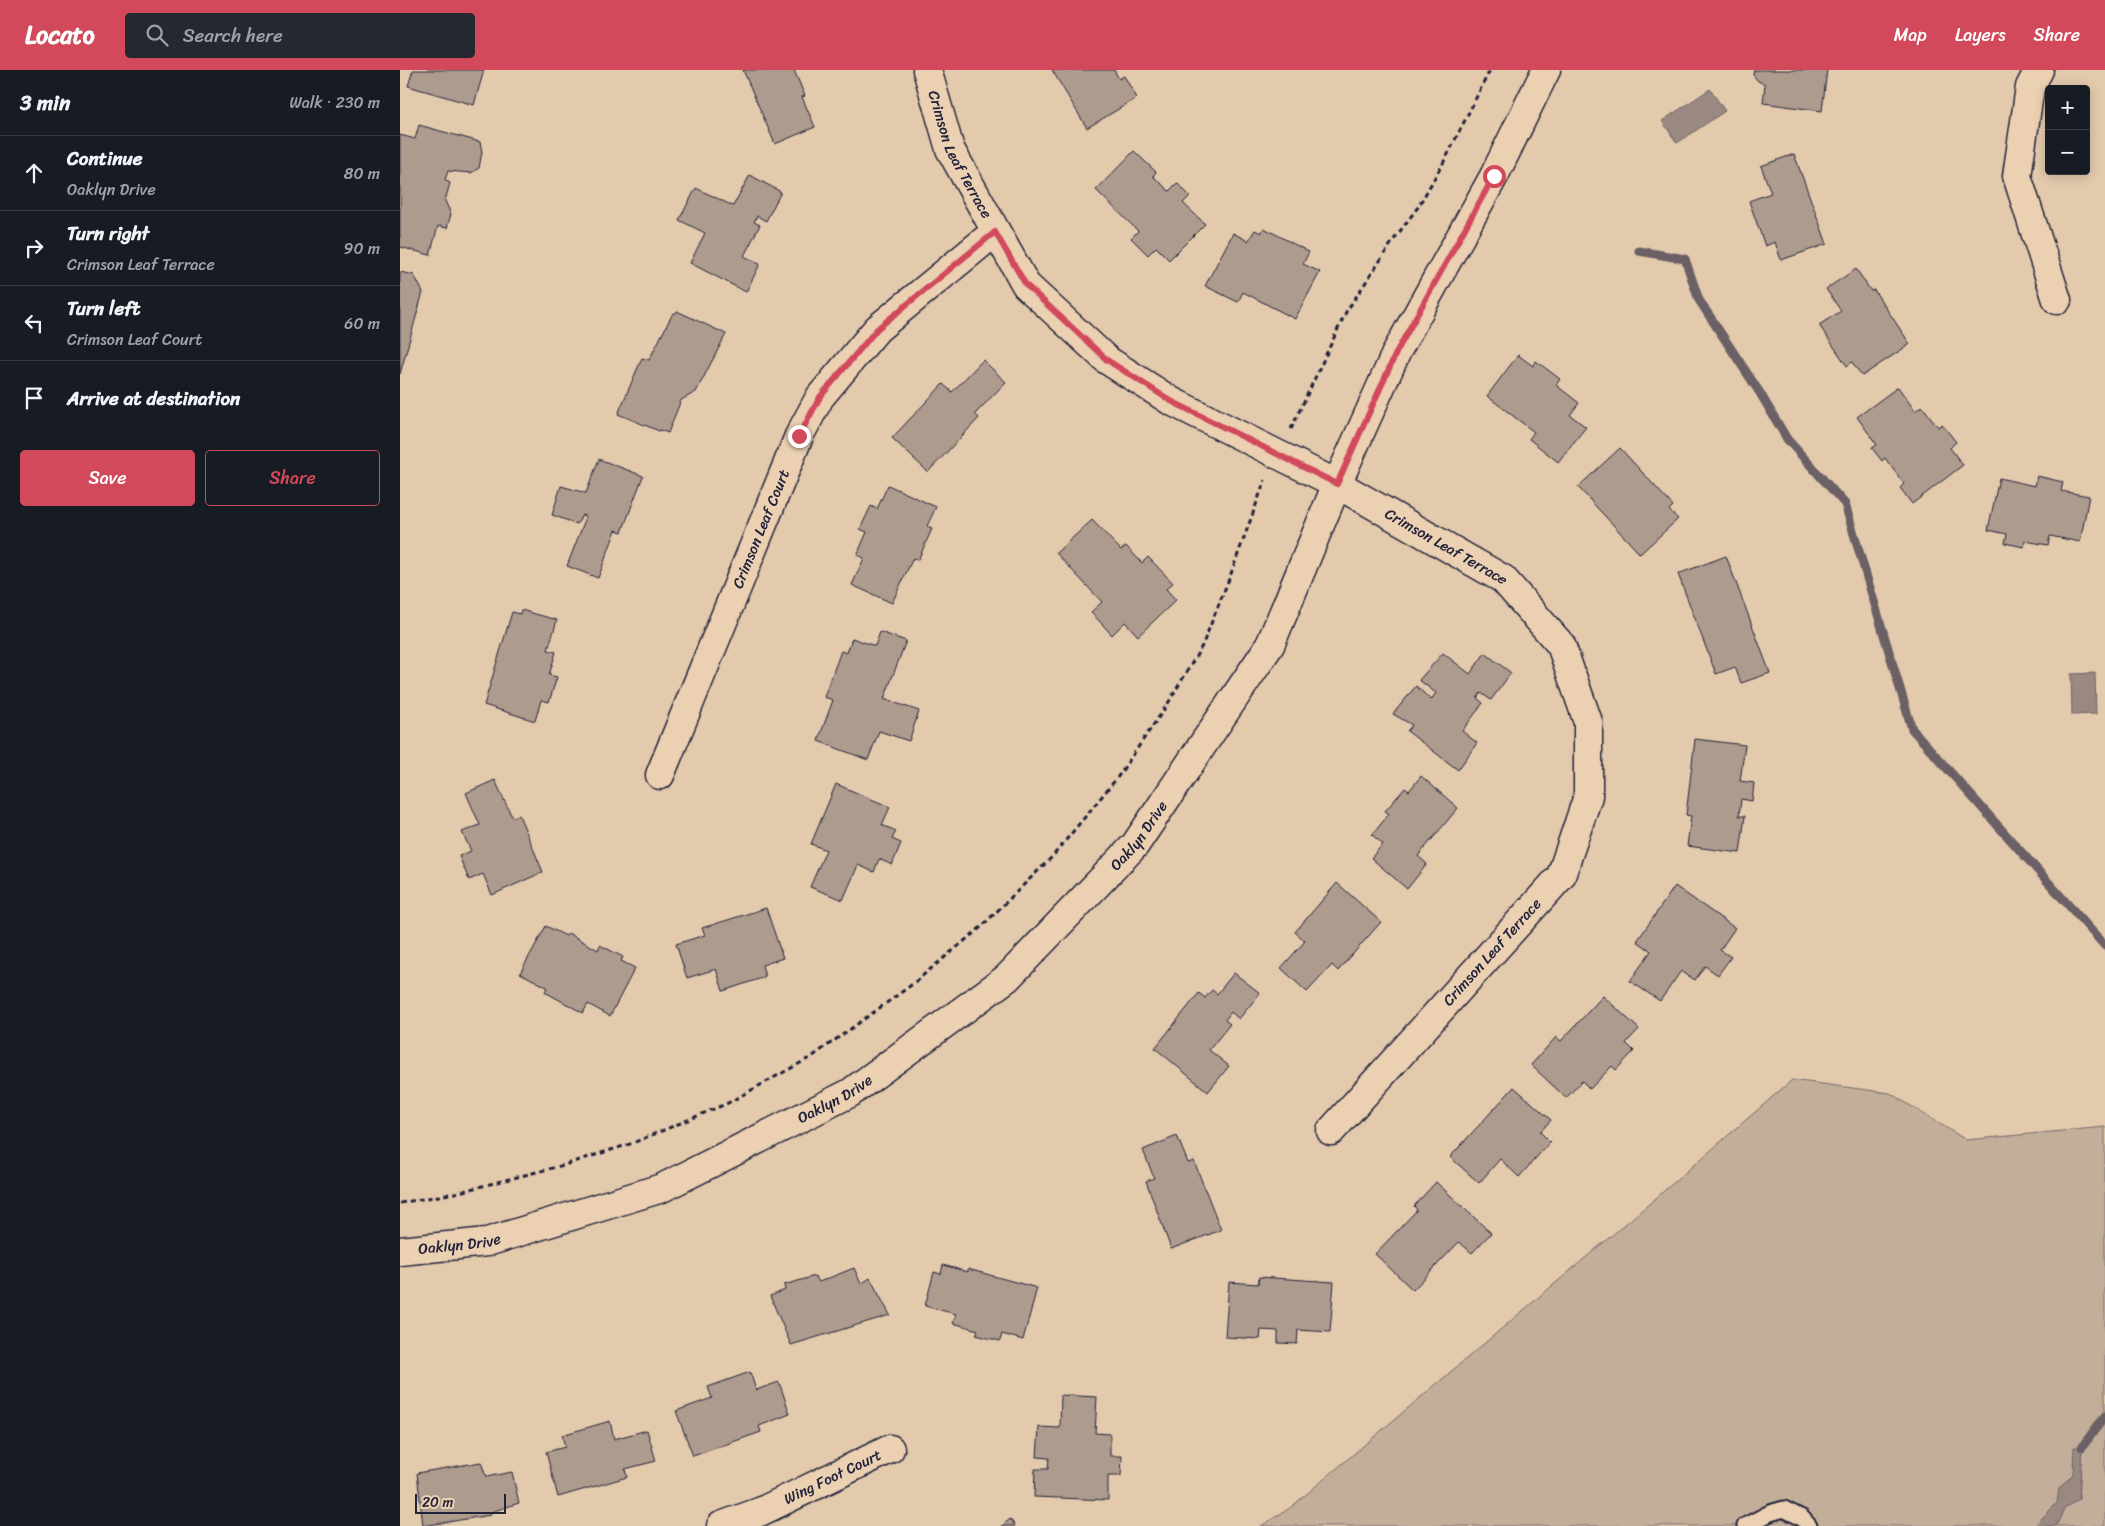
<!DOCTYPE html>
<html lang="en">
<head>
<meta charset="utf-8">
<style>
	body { margin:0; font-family:Sriracha,sans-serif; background:#242831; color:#f1f3f6 }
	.controls { position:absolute; right:15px; top:15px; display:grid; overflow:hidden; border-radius:5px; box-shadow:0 2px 12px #0003 }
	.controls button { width:45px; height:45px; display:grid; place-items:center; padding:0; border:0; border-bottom:1px solid #363941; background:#171b24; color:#f1f3f6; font:25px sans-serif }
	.scale { position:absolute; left:15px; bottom:12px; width:91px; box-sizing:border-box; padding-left:5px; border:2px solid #22223b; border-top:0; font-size:14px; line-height:18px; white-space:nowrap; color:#22223b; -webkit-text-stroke:4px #ebd1b2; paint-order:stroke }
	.stop { position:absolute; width:15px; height:15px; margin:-11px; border:4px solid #d1495b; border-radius:50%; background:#fff }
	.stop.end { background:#d1495b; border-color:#fff; box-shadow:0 1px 5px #0008 }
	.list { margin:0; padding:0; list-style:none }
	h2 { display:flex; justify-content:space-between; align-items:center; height:65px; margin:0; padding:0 20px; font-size:21px }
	h2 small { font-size:16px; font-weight:400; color:#9ea1a6 }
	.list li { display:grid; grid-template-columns:32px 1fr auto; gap:15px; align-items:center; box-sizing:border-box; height:75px; padding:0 20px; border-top:1px solid #363941 }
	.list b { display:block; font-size:19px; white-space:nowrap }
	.list p { margin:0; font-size:16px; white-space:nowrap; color:#9ea1a6 }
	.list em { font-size:16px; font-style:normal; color:#9ea1a6 }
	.actions { display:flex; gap:10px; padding:15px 20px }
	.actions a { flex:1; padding:11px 0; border:1px solid #d1495b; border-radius:5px; text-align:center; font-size:18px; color:#d1495b }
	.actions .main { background:#d1495b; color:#fff }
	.icon { flex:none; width:28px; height:28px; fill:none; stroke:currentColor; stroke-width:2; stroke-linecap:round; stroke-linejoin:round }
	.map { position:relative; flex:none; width:1705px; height:1456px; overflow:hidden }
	header { display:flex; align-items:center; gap:30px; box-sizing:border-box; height:70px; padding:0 25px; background:#d1495b; color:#fff }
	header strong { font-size:24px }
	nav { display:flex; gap:28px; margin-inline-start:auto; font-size:18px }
	.search { width:350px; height:45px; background:#242831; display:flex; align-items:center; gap:12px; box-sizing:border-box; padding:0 18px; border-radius:5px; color:#9ea1a6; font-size:19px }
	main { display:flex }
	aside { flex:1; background:#171b24 }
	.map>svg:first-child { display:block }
	.green { fill:#c3ae9a; stroke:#72686a }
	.water { fill:#9a8981; stroke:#6a6065 }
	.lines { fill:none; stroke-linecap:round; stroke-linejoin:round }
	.stream { stroke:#6a6065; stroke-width:9 }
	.building { fill:#ad9b8d; stroke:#22223b }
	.service-casing { stroke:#22223b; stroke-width:19 }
	.minor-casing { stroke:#22223b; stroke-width:31 }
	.tertiary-casing { stroke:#22223b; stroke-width:31 }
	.path { stroke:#22223b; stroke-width:3; stroke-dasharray:5 4; stroke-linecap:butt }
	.service { stroke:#ebd1b2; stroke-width:15 }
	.minor { stroke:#ebd1b2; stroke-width:28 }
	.tertiary { stroke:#ebd1b2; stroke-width:28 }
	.route { stroke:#d1495b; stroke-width:6 }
	.labels { text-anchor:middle; stroke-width:4; stroke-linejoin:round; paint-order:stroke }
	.street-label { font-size:15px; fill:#22223b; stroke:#ebd1b2 }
</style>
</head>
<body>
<header>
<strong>Locato</strong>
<div class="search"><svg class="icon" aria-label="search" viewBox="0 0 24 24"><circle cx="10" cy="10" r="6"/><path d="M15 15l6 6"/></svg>Search here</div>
<nav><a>Map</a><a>Layers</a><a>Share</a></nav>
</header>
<main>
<aside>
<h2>3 min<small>Walk · 230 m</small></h2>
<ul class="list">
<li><svg class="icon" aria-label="ahead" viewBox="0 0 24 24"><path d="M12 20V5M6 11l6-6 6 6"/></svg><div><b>Continue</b><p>Oaklyn Drive</p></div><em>80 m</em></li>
<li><svg class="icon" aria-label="right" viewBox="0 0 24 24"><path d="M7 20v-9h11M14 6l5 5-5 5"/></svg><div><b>Turn right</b><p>Crimson Leaf Terrace</p></div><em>90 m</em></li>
<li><svg class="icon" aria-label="left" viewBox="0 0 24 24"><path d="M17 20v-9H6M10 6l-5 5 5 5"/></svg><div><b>Turn left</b><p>Crimson Leaf Court</p></div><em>60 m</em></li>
<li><svg class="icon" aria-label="arrive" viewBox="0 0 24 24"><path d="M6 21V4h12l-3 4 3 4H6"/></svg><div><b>Arrive at destination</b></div></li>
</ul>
<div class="actions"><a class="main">Save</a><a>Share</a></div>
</aside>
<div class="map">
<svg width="1705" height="1456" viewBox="0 0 1705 1456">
	<rect width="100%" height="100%" fill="#e3caad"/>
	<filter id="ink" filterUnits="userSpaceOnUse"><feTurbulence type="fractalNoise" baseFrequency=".02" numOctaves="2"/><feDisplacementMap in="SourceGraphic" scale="10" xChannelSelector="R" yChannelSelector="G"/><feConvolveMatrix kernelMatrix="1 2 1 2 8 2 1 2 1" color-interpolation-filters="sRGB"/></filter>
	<g filter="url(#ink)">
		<path class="green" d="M1392,1010L1490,1023L1566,1070L1705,1057V1456H861L890,1438L1256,1128Z"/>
		<path class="water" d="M1310,19L1325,41L1277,73L1262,51Z
			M1695,603L1696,644L1672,645L1671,604Z
			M1674,1377H1682L1679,1429L1665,1438L1656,1456H1634L1657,1433L1659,1419L1673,1404Z"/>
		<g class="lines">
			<path class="stream" d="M1239,181L1285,189L1299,230L1360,323L1387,369L1445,434L1512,659L1705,876
				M1682,1377L1705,1346"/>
		</g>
		<path class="building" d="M13,0H84L74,35L8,16Z
			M343,0H394L405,26L402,27L415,57L375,74Z
			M652,0H714L719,9L724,6L737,28L687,58Z
			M1354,0H1427L1422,41L1363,33L1365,14L1358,11L1353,5Z
			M19,55L80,72L82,82L79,98L71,103L48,101L45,110L50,113L45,131L51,144L47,158L38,156L30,185L0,177V65L15,69Z
			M734,81L756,102L753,106L769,121L777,113L790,126L783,133L805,154L769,190L756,177L748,185L731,168L738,161L696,120Z
			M1394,84L1427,174L1381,190L1375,172L1365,176L1349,131L1371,123L1361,96Z
			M350,105L381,122L366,151L357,146L354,152L360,155L344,186L360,194L346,222L290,193L305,163L279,150L296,118L333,136Z
			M864,158L909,182L903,194L920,202L895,249L843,222L838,232L805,216L833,163L848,171L855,160L861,163Z
			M1456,199L1471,221L1474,220L1510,274L1462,306L1452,292L1447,296L1419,255L1441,241L1426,219Z
			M0,202L14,205L23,222L0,304Z
			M277,241L326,264L296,322L281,330L268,363L260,360L259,361L218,344L242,288L249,290L273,243L275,244Z
			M1118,285L1133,296L1136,291L1160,309L1156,315L1179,333L1170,345L1186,357L1158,392L1129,369L1134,362L1087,326Z
			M583,290L606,312L575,344L579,348L528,402L492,368L543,314L552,322Z
			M1498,317L1515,341L1522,336L1538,357L1542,354L1556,372L1550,378L1563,395L1512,434L1500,418L1504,414L1485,388L1482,391L1472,378L1477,375L1457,347Z
			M1220,378L1273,436L1269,440L1278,449L1240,484L1178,417Z
			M199,389L243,406L222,462L216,460L198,508L167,496L186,447L182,445L177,454L152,445L161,416L186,423Z
			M1637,406L1663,412L1661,421L1689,426L1680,472L1650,466L1648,475L1625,471L1624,477L1605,473L1607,464L1588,460L1599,408L1635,416Z
			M488,415L536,437L527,456L532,459L518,490L513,488L492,533L452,515L464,488L457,485L467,462L460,459L471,436L477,439Z
			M692,450L721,480L726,476L742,493L748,487L773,513L766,519L776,530L738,566L725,552L712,565L691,542L702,532L656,483Z
			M1326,486L1370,603L1341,613L1335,597L1316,604L1278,504Z
			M121,540L157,550L148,580L156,582L149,605L157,607L149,632L141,630L135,651L84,635L112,542L120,544Z
			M480,562L506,571L484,629L519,641L509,671L479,661L468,690L418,671L433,630L424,627L441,581L447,583L452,568L475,576Z
			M1043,583L1070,604L1085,583L1111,603L1091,630L1081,623L1077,628L1083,633L1062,661L1077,673L1058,700L1007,661L1012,655L993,644L1016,616L1031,630L1036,623L1019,610Z
			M1295,669L1345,675L1340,711L1354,713L1352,731L1341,729L1339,746H1345L1340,783L1287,776L1291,746L1286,745Z
			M1021,706L1058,738L1018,786L1027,794L1007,819L971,788L983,774L972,765L989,744L985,741L1005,718L1009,721Z
			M95,710L112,747L119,745L143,802L92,825L83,804L69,810L59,786L71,781L62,762L80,755L66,723Z
			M436,714L490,737L482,755L496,761L492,769L501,773L492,795L479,789L474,802L458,795L443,830L410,817L426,780L411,774Z
			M937,813L981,852L938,901L932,895L907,922L881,898L905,871L895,862Z
			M1275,816L1335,858L1320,880L1331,887L1318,905L1305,896L1295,910L1281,901L1260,931L1230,911L1251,881L1237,871Z
			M366,838L383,888L362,895L365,907L323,921L316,899L287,908L276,874L305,865L302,858Z
			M146,856L166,866L168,863L198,880L200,875L223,887L221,891L235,898L210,946L188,934L183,943L145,922L147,917L120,903Z
			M834,903L860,923L839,949L831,942L825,950L830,954L809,980L829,996L808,1022L755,978L799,923L805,928L812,920L817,924Z
			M1203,926L1239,959L1226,973L1234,981L1216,1000L1212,996L1190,1019L1182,1011L1166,1028L1131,995L1156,967L1161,971Z
			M1114,1017L1151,1050L1140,1062L1150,1072L1119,1107L1100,1089L1079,1113L1050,1087Z
			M777,1066L788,1093L794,1091L821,1160L771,1179L746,1111L754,1108L743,1080Z
			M1036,1112L1091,1163L1072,1183L1059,1172L1013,1220L975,1184L1017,1140L1014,1136Z
			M543,1195L568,1202V1199L637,1218L623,1270L602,1264L600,1271L576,1265L578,1260L553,1253L556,1244L525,1236L534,1202L541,1204Z
			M454,1198L461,1214L470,1208L490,1245L391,1275L370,1226L385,1220L384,1215L415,1206L419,1212Z
			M859,1207L934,1212L930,1262L898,1260L897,1274L878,1273V1261L861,1260L860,1269L825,1267L829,1212L858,1214Z
			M350,1302L356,1320L379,1312L390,1344L359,1356L361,1362L293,1386L276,1341L312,1328L308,1317Z
			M661,1325L697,1327L695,1363L710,1364V1386H722L721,1406H708V1430L634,1427L635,1399H648L649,1388L637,1387L639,1357L660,1358Z
			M210,1351L214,1369L247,1360L256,1391L225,1399L227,1407L158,1427L146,1382L165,1377L162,1365Z
			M81,1392L86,1407L112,1402L119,1433L91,1442V1445L23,1456L17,1403Z
			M610,1449L615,1456H602Z"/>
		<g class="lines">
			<defs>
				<path id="service" d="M1345,1456L1370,1443L1384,1439L1402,1448L1409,1456"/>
				<g id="minor">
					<path id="s1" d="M527,0L550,79L626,215L707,290L771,331L937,414L1103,509L1161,575L1188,652V726L1161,806L931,1061"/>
					<path d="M1639,0L1630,17L1617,106L1657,230"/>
					<path id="s2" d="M260,705L399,366L420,327L477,259L595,162"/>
					<path id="s3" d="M321,1456L362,1441L490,1379"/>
				</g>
				<g id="tertiary">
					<path id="s4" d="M0,1181L87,1172L262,1118L450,1023L607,908L735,775L870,575L937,414L997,281L1094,106L1146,0"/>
				</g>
			</defs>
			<use href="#service" class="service-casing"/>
			<use href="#minor" class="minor-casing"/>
			<use href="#tertiary" class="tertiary-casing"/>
			<path class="path" d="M891,359L946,242L993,171L1018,137L1046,88L1090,0
				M0,1133L55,1123L164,1095L233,1073L328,1033L413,986L510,916L580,858L652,787L717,708L767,635L802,576L829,509L865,410"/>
			<use href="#service" class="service"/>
			<use href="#minor" class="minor"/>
			<use href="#tertiary" class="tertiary"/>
		</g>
	</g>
	<g class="lines" filter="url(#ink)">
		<path class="route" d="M399,366L420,327L477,259L595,162L626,215L707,290L771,331L937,414L997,281L1094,106"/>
	</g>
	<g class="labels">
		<g class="street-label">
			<text dy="5" stroke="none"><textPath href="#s1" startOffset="91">Crimson Leaf Terrace</textPath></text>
			<text dy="5" stroke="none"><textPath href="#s2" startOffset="266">Crimson Leaf Court</textPath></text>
			<text dy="5" stroke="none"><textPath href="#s1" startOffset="736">Crimson Leaf Terrace</textPath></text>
			<text dy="5" stroke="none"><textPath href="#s4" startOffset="870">Oaklyn Drive</textPath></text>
			<text transform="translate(1092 882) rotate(-48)" y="5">Crimson Leaf Terrace</text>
			<text dy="5" stroke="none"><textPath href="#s4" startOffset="465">Oaklyn Drive</textPath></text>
			<text dy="5" stroke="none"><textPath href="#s4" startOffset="60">Oaklyn Drive</textPath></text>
			<text dy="5" stroke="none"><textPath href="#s3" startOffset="122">Wing Foot Court</textPath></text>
		</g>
	</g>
</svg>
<div class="controls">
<button>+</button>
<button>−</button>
</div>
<div class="scale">20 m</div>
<div class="stop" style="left:1094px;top:106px"></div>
<div class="stop end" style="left:399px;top:366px"></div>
</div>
</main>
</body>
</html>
